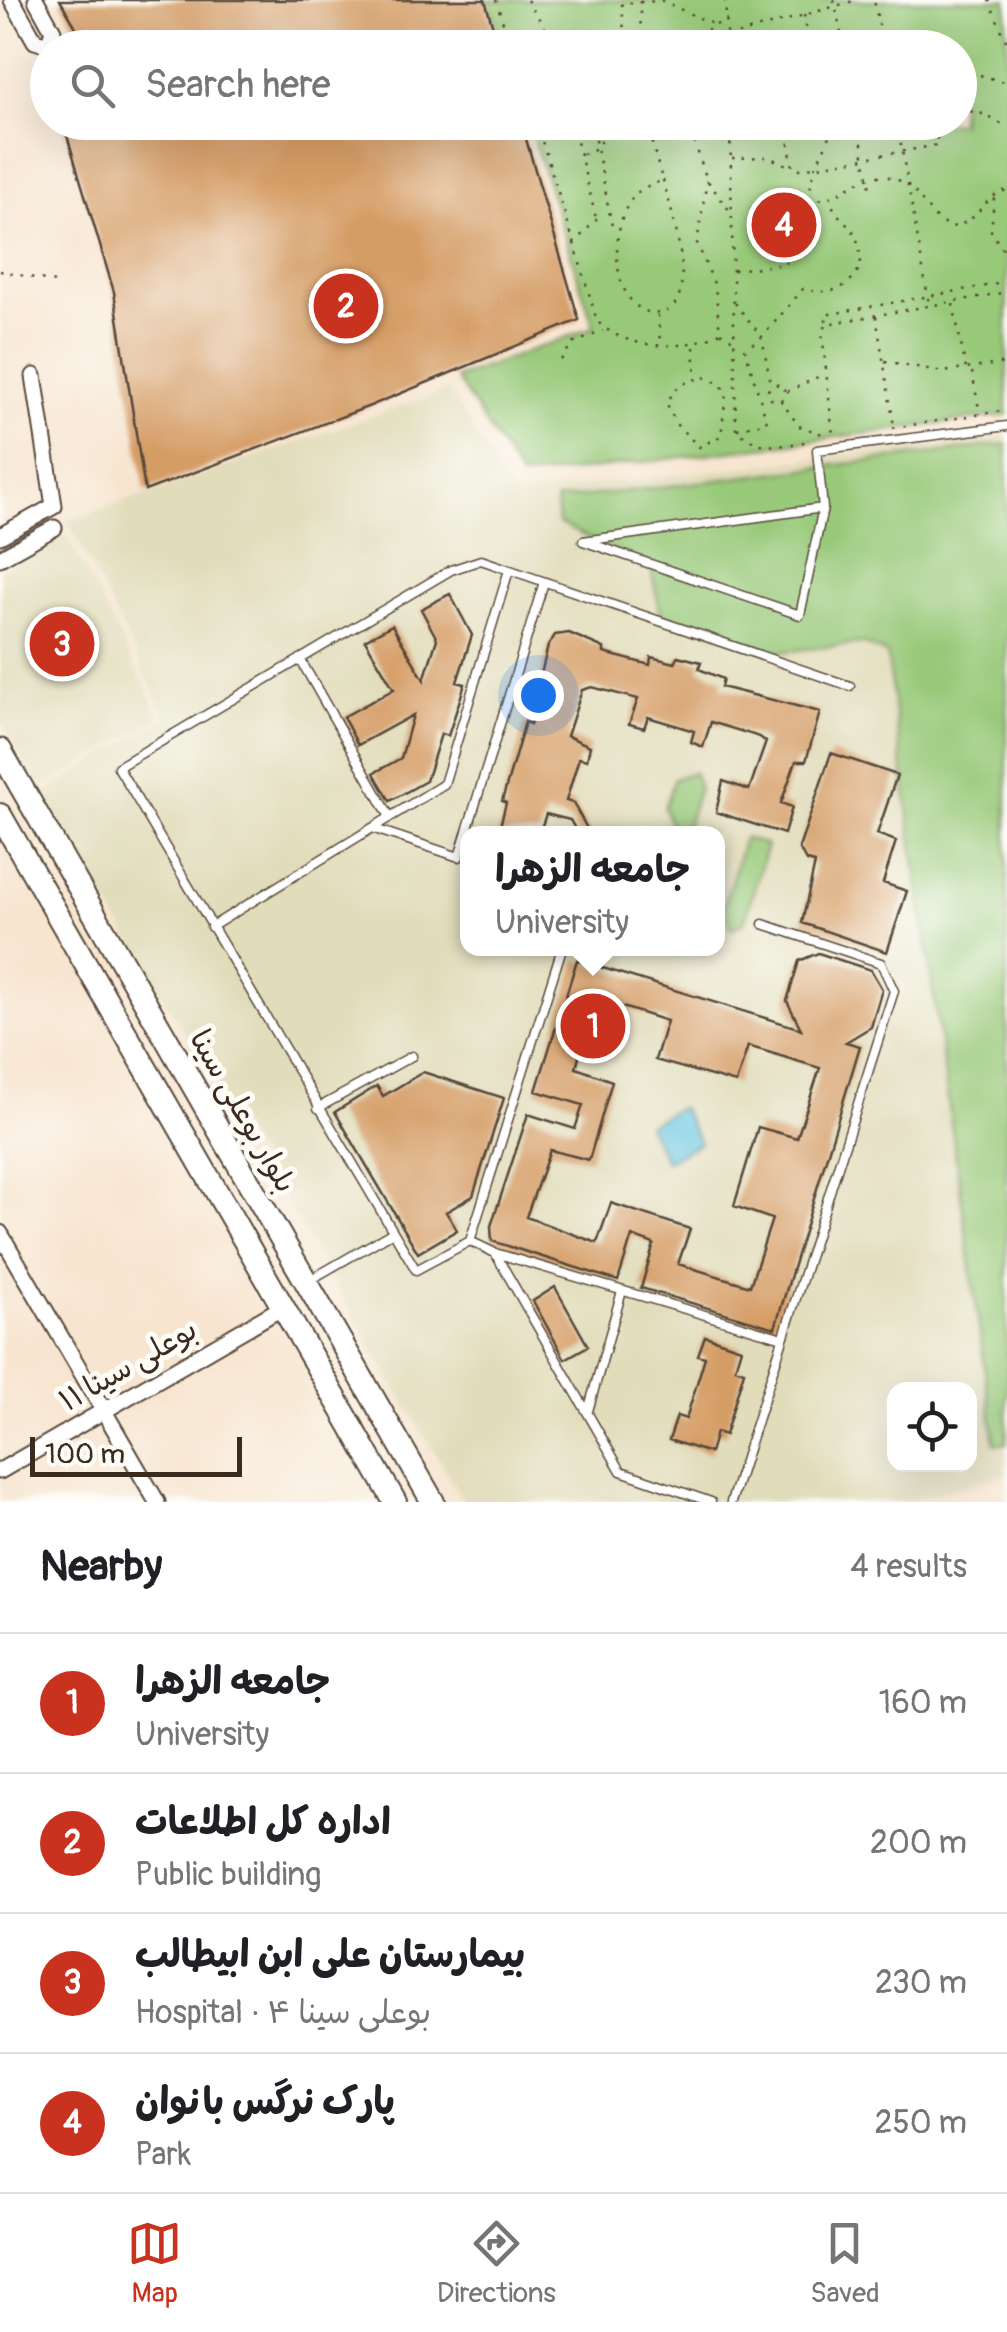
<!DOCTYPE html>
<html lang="en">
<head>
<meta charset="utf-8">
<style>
	body { margin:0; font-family:Pangolin,"Playpen Sans Arabic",sans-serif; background:#f6f6f6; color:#202124 }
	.controls { position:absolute; right:30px; bottom:30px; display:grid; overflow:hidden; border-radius:20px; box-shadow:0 10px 40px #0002 }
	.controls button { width:90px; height:90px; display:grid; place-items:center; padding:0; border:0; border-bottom:2px solid #e0e0e0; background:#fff; color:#202124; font:50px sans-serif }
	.scale { position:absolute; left:30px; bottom:25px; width:212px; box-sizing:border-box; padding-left:10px; border:5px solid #3b2a1e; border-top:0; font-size:28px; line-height:35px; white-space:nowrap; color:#3b2a1e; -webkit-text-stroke:8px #fdfcf7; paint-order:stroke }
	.you { position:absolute; left:538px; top:695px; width:35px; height:35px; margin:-25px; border:8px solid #fff; border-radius:50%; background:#1a73e8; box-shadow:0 0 0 15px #1a73e833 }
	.badge { display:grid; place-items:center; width:65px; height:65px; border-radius:50%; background:#c8321e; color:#fff; font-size:32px; font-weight:700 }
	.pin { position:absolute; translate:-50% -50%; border:5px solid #fff; box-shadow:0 2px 10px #0006 }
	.popup { position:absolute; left:460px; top:826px; width:265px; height:130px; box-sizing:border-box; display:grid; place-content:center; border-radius:20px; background:#fff; filter:drop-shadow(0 2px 8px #0005); font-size:32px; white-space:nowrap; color:#757577 }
	.popup b { font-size:38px; color:#202124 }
	.popup::after { content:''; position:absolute; left:50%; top:100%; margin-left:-20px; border:20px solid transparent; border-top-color:#fff }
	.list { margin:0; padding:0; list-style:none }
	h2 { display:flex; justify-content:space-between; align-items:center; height:130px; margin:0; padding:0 40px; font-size:42px }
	h2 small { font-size:32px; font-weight:400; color:#757577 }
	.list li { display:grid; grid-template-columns:65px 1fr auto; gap:30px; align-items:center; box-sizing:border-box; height:140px; padding:0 40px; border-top:2px solid #e0e0e0 }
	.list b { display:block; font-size:38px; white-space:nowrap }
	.list p { margin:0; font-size:32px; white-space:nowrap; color:#757577 }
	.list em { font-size:32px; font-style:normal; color:#757577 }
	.icon { flex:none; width:55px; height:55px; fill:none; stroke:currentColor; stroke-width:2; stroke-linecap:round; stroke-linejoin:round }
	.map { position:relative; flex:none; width:1007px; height:1502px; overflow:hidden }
	.search { position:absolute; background:#fff; box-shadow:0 10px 40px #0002; left:30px; right:30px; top:30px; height:110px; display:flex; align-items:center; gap:25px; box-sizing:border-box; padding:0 35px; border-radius:55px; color:#757577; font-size:38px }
	.sheet { height:690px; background:#fff }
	nav { display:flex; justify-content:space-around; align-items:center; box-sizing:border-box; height:140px; border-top:2px solid #e0e0e0; background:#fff; font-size:28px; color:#757577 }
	nav a { display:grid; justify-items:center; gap:5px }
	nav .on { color:#c8321e }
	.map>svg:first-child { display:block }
	.built { fill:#e1dcba; fill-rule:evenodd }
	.green { fill:#98c979; stroke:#6a7a4c; stroke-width:2.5 }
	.water { fill:#61c4df; stroke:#4e777e; stroke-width:2.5 }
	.building { fill:#d59d66; fill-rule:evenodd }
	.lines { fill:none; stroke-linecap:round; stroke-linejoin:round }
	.service-casing { stroke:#574639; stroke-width:11 }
	.minor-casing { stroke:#574639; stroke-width:19 }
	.secondary-casing { stroke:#574639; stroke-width:26 }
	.path { stroke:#574639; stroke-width:2.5; stroke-dasharray:2.5 8; stroke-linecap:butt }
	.service { stroke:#fff; stroke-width:8 }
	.minor { stroke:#fff; stroke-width:15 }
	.secondary { stroke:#fff; stroke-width:22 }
	.labels { text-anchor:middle; stroke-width:10; stroke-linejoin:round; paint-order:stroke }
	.street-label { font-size:30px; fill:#3b2a1e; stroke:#fdfcf7 }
</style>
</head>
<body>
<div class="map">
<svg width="1007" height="1502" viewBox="0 0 1007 1502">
	<rect width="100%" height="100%" fill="#fdfcf7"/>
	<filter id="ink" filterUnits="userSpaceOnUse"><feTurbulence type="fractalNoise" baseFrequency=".01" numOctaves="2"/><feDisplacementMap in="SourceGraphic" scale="20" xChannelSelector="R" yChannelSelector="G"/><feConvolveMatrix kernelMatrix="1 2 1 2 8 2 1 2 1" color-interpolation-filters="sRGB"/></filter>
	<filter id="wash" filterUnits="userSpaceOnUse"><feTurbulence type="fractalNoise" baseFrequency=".0048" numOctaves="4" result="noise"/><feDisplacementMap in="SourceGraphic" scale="40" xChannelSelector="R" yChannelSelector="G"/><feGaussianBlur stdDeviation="2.25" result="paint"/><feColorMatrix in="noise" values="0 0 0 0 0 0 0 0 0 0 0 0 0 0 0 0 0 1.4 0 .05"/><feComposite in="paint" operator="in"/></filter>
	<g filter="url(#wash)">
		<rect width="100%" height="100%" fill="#f7e5d0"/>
		<path class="built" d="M448,390L513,495L1007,435V1474L907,1502H464L42,793L167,718L68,521ZM468,834H718V948H468ZM894,1390H970V1464H894Z
			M66,533L161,717L39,789L0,720V571Z"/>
		<path class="green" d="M488,0H1007V415L521,478L456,378L594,327L528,123L960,122V48L504,47Z
			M1007,444V1443L995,1444L887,654L862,643L780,652L661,615L651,569L558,523L556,500Z
			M693,772L699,788L687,825L673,830L664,808L674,779Z
			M744,838L767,845L744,922L732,928L723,909Z"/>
		<path class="water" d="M681,1107L700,1143L666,1161L647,1125Z"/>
		<g id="blocks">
			<path class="building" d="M60,0H485L499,48H88Z
				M63,122H521L579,320L370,406L145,491L114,292Z
				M450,594L472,635L457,682L465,684L448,736L441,734L426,781L390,801L374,773L401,758L413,715L358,745L343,717L394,689L365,640L392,625L424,680L437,639L421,609Z
				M569,633L604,648V653L650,665L651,657L675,663L678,656L701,662L699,669L723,679L721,687L820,712L806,761H796L781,803L792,807L784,834L716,812L723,781L749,790L766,742L760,737L711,722L703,747L691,742L694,731L681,727L648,717L644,728L629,724L638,699L592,687L582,690L567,736L590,746L587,760L579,758L566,801L573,803L590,834H578L570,820L546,814L539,834H498L506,803L502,801L525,722L530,724L543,684L539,682L548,646L555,635Z
				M831,753L897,775L877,834L896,841L883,883L907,891L887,952L802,923L815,863L806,861L799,848Z
				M818,953L871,970L882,989L871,1027L846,1042L860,1046L775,1328L641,1288L654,1244L632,1236L618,1281L492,1241L491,1226L528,1114L575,1129L583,1105L536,1091L577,960L801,1029L787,1001L799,961ZM594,998L667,1021L655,1060L736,1083L748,1046L820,1068L797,1138L758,1127L734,1206L772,1219L750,1286L678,1264L690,1229L611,1203L597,1243L526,1217L550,1150L589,1160L612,1081L576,1068Z
				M423,1072L504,1098L473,1196L446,1212L457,1230L418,1253L335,1112L377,1086L383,1096Z
				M555,1287L588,1346L565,1359L533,1301Z
				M705,1336L741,1348L735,1368L744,1371L725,1435L716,1432L710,1453L669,1440L677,1416L686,1419L705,1357L698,1355Z"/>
		</g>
	</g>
	<g filter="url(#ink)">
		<use href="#blocks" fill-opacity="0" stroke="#574639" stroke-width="2.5"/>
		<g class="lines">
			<defs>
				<path id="service" d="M823,508L583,541L800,615L823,508L817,450L1007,426
					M300,659L390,817
					M372,828L459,857L544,582
					M211,927L444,784L509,570
					M318,1108L412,1056
					M470,1241L562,948
					M495,1253L783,1338
					M310,1280L393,1232
					M588,1411L622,1291
					M711,1502L621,1471L495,1253L470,1241L416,1270L118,767L451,570L481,560L850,686
					M731,1502L894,991L881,963L763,924"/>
				<path id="minor" d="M12,0L35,41L48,45L53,31L36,0
					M0,536L54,506L34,376
					M0,558L54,528
					M0,1233L157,1502
					M0,1471L283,1307"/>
				<path id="secondary" d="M0,750L433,1502
					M0,815L395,1502"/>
			</defs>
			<use href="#service" class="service-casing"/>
			<use href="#minor" class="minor-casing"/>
			<use href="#secondary" class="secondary-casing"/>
			<path class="path" d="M496,0L511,48
				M527,0L558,48
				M725,0L728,48
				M834,0L844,48
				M989,0L1007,43
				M640,1L641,39L651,44L680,33L699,42
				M804,15L810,48
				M728,37L857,0
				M625,48L622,3L662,1L715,25
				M696,48L709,28L727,20
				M813,48C829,40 861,44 882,40L874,0
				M960,69L1007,83
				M960,109L983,114L1007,127
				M536,122L574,243L597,219
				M572,122L596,218
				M610,122L597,148L612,226L617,228
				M646,122L662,179
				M688,122L707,180L732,214
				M730,122L736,429C759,452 781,446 811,441
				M785,122L793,168L802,169L938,145L934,122
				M858,122L870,188
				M897,122L929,303
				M832,129L865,122
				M583,154L597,148L590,122
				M732,158L768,157L792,167
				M663,180C670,206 703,308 660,313C648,315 634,307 628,296C611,271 614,215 636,194C643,187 654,184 663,180Z
				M707,180L697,243L715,286L720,332L733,340
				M994,198L991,232L1007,255
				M809,199C842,206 860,163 898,180C922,190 926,218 950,227C979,224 981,197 1007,190
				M574,243L597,321C626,351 687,352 720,332
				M734,270L786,264L787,235L804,218L815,167L837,122
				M0,271L55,282
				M1007,282L825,315L827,324L1007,292
				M735,303L762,337L771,386
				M953,304L966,369
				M658,315L660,342
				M876,316L894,426
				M826,326L822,332L833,436
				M694,347L696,378
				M561,360L572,344L603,331
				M885,361L943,372L1007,363
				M972,372L980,414
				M704,377L721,384L726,395L721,436L699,447L676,424L667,404C675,385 685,382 704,377Z
				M787,392L824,374
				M781,401L785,388L776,384L768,390L771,399L781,401L799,426L828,436
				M893,428L1007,410
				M737,429L767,422L745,349L762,337L803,289C830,295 846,292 861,266C860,218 838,227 830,199"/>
			<use href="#service" class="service"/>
			<use href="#minor" class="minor"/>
			<use href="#secondary" class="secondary"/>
		</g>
	</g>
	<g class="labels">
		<g class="street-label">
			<text transform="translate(243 1111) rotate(60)" y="10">بلوار بوعلی سینا</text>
			<text transform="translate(128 1365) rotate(-30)" y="10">بوعلی سینا ۱۱</text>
		</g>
	</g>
</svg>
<div class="controls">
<button><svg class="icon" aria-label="locate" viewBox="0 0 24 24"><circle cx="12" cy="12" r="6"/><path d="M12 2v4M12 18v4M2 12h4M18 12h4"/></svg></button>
</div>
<div class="scale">100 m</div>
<div class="you"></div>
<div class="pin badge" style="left:593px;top:1026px">1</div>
<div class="popup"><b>جامعه الزهرا</b>University</div>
<div class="pin badge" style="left:346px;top:306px">2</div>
<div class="pin badge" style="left:62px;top:644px">3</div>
<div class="pin badge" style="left:784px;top:225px">4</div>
<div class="search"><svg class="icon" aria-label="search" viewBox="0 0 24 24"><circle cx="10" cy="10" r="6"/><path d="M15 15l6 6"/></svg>Search here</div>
</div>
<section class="sheet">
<h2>Nearby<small>4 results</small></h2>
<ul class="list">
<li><span class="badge">1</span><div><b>جامعه الزهرا</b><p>University</p></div><em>160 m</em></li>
<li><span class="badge">2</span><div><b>اداره کل اطلاعات</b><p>Public building</p></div><em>200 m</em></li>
<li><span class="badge">3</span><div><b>بیمارستان علی ابن ابیطالب</b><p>Hospital · بوعلی سینا ۴</p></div><em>230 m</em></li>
<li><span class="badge">4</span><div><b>پارک نرگس بانوان</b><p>Park</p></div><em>250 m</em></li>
</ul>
</section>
<nav>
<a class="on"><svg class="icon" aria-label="map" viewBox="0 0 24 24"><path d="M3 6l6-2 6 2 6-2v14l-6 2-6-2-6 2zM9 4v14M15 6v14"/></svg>Map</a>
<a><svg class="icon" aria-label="directions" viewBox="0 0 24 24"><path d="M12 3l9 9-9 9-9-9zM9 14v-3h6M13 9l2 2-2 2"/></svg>Directions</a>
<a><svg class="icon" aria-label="saved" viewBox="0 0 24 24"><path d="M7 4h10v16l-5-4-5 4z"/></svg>Saved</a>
</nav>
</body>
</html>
